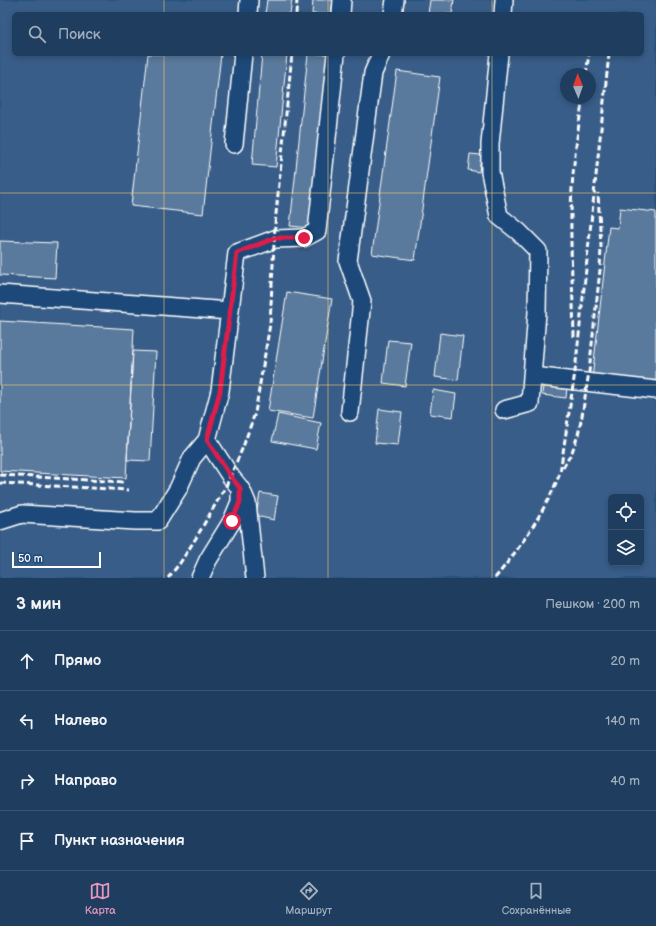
<!DOCTYPE html>
<html lang="ru">
<head>
<meta charset="utf-8">
<style>
	body { margin:0; font-family:"Balsamiq Sans",sans-serif; background:#264465; color:#f1f3f6 }
	.controls { position:absolute; right:12px; bottom:12px; display:grid; overflow:hidden; border-radius:6px; box-shadow:0 2px 6px #0003 }
	.controls button { width:36px; height:36px; display:grid; place-items:center; padding:0; border:0; border-bottom:1px solid #3c5674; background:#1e3d5f; color:#f1f3f6; font:20px sans-serif }
	.compass { position:absolute; left:560px; top:68px; width:36px; height:36px; border-radius:50%; background:#1e3d5f; box-shadow:0 2px 6px #0003; rotate:358deg }
	.scale { position:absolute; left:12px; bottom:10px; width:89px; box-sizing:border-box; padding-left:4px; border:2px solid #fff; border-top:0; font-size:11px; line-height:14px; white-space:nowrap; color:#fff; -webkit-text-stroke:3px #1f4a7a; paint-order:stroke }
	.stop { position:absolute; width:12px; height:12px; margin:-9px; border:3px solid #e11d48; border-radius:50%; background:#fff }
	.stop.end { background:#e11d48; border-color:#fff; box-shadow:0 1px 4px #0008 }
	.list { margin:0; padding:0; list-style:none }
	h2 { display:flex; justify-content:space-between; align-items:center; height:52px; margin:0; padding:0 16px; font-size:17px }
	h2 small { font-size:13px; font-weight:400; color:#a1aebd }
	.list li { display:grid; grid-template-columns:26px 1fr auto; gap:12px; align-items:center; box-sizing:border-box; height:60px; padding:0 16px; border-top:1px solid #3c5674 }
	.list b { display:block; font-size:15px; white-space:nowrap }
	.list em { font-size:13px; font-style:normal; color:#a1aebd }
	.icon { flex:none; width:22px; height:22px; fill:none; stroke:currentColor; stroke-width:2; stroke-linecap:round; stroke-linejoin:round }
	.map { position:relative; flex:none; width:656px; height:578px; overflow:hidden }
	.search { position:absolute; background:#1e3d5f; box-shadow:0 2px 6px #0003; left:12px; right:12px; top:12px; height:44px; display:flex; align-items:center; gap:10px; box-sizing:border-box; padding:0 14px; border-radius:6px; color:#a1aebd; font-size:15px }
	.sheet { height:292px; background:#1e3d5f }
	nav { display:flex; justify-content:space-around; align-items:center; box-sizing:border-box; height:56px; border-top:1px solid #3c5674; background:#1e3d5f; font-size:11px; color:#a1aebd }
	nav a { display:grid; justify-items:center; gap:2px }
	nav .on { color:#e797bd }
	.map>svg:first-child { display:block }
	.built { fill:#375d88; fill-rule:evenodd }
	.building { fill:#5a7a9d; stroke:#fff }
	.lines { fill:none; stroke-linecap:round; stroke-linejoin:round }
	.minor-casing { stroke:#fff; stroke-width:20 }
	.minor { stroke:#1f4a7a; stroke-width:17 }
	.rail { stroke:#fff; stroke-width:3; stroke-dasharray:6 3; stroke-linecap:butt }
	.route { stroke:#e11d48; stroke-width:5 }
	.grid { fill:none; stroke:#ffd166; stroke-width:1; stroke-opacity:0.55 }
</style>
</head>
<body>
<div class="map">
<svg width="656" height="578" viewBox="0 0 656 578">
	<rect width="100%" height="100%" fill="#28517f"/>
	<filter id="ink" filterUnits="userSpaceOnUse"><feTurbulence type="fractalNoise" baseFrequency=".025" numOctaves="2"/><feDisplacementMap in="SourceGraphic" scale="8" xChannelSelector="R" yChannelSelector="G"/><feConvolveMatrix kernelMatrix="1 2 1 2 8 2 1 2 1" color-interpolation-filters="sRGB"/></filter>
	<g filter="url(#ink)">
		<path class="built" d="M0,0H656V578H0ZM14,14H642V54H14ZM566,74H590V98H566ZM611,497H641V563H611Z"/>
		<path class="building" d="M267,0H292L290,14H265Z
			M313,0H333L331,14H312Z
			M430,0H454L452,14H428Z
			M148,54H221L203,214L131,206Z
			M262,54H287L276,167L252,165Z
			M308,54H327L310,228L290,226Z
			M397,71L440,77L415,260L372,254Z
			M470,154L481,155L479,172L468,170Z
			M620,208L656,212V386L592,379L609,227L618,228Z
			M0,241L57,243L55,278L0,275Z
			M287,292L332,299L313,418L268,411Z
			M0,321L134,329L126,478L0,471Z
			M440,333L463,336L458,380L435,377Z
			M388,340L411,342L405,386L383,383Z
			M133,351L156,352L150,461L127,460Z
			M543,385L567,387L566,398L542,395Z
			M433,390L456,394L453,417L430,414Z
			M379,409L402,412L398,445L375,443Z
			M278,414L321,423L316,449L272,441Z
			M260,493L278,496L274,520L256,516Z"/>
		<g class="lines">
			<defs>
				<path id="minor" d="M248,14L249,0
					M341,14L342,0
					M393,14L395,0
					M503,14L504,0
					M499,54L490,144V172L499,216L519,232L538,251L537,312L530,403L504,410
					M234,144L243,54
					M0,294L230,311
					M532,376L656,390
					M350,412L362,301L348,261L373,73L381,54
					M242,491L247,503L255,578
					M0,521L22,514L135,521H158L178,489L192,458L207,440L220,391L237,253L275,239L304,238L317,231L336,54
					M200,578L208,560L232,521L240,502V488L231,477L207,440"/>
			</defs>
			<use href="#minor" class="minor-casing"/>
			<use href="#minor" class="minor"/>
			<path class="rail" d="M296,14L297,0
				M586,74L589,54
				M574,337C573,288 569,238 572,188C574,158 578,128 583,98
				M563,468L572,452L578,435L582,416L589,372L600,270L601,247L598,193
				M0,475L124,482
				M0,483L129,490
				M168,578L180,563L196,538L226,486L243,447L255,413L270,324L275,224L292,54
				M495,578C520,548 546,510 560,473L575,372L609,54"/>
		</g>
	</g>
	<g class="lines" filter="url(#ink)">
		<path class="route" d="M232,521L240,502V488L231,477L207,440L220,391L237,253L275,238H304"/>
	</g>
	<path class="grid" d="M164,0V14M328,0V14M492,0V14M164,54V578M328,54V578M492,54V578M0,193H656M0,385H656"/>
</svg>
<div class="controls">
<button><svg class="icon" aria-label="locate" viewBox="0 0 24 24"><circle cx="12" cy="12" r="6"/><path d="M12 2v4M12 18v4M2 12h4M18 12h4"/></svg></button>
<button><svg class="icon" aria-label="layers" viewBox="0 0 24 24"><path d="M12 4l9 5-9 5-9-5zM3 14l9 5 9-5"/></svg></button>
</div>
<svg class="compass" viewBox="-18 -18 36 36"><path d="M0-13l5 13h-10z" fill="#e53935"/><path d="M0 13l5-13h-10z" fill="#a1aebd"/></svg>
<div class="scale">50 m</div>
<div class="stop" style="left:232px;top:521px"></div>
<div class="stop end" style="left:304px;top:238px"></div>
<div class="search"><svg class="icon" aria-label="search" viewBox="0 0 24 24"><circle cx="10" cy="10" r="6"/><path d="M15 15l6 6"/></svg>Поиск</div>
</div>
<section class="sheet">
<h2>3 мин<small>Пешком · 200 m</small></h2>
<ul class="list">
<li><svg class="icon" aria-label="ahead" viewBox="0 0 24 24"><path d="M12 20V5M6 11l6-6 6 6"/></svg><div><b>Прямо</b></div><em>20 m</em></li>
<li><svg class="icon" aria-label="left" viewBox="0 0 24 24"><path d="M17 20v-9H6M10 6l-5 5 5 5"/></svg><div><b>Налево</b></div><em>140 m</em></li>
<li><svg class="icon" aria-label="right" viewBox="0 0 24 24"><path d="M7 20v-9h11M14 6l5 5-5 5"/></svg><div><b>Направо</b></div><em>40 m</em></li>
<li><svg class="icon" aria-label="arrive" viewBox="0 0 24 24"><path d="M6 21V4h12l-3 4 3 4H6"/></svg><div><b>Пункт назначения</b></div></li>
</ul>
</section>
<nav>
<a class="on"><svg class="icon" aria-label="map" viewBox="0 0 24 24"><path d="M3 6l6-2 6 2 6-2v14l-6 2-6-2-6 2zM9 4v14M15 6v14"/></svg>Карта</a>
<a><svg class="icon" aria-label="directions" viewBox="0 0 24 24"><path d="M12 3l9 9-9 9-9-9zM9 14v-3h6M13 9l2 2-2 2"/></svg>Маршрут</a>
<a><svg class="icon" aria-label="saved" viewBox="0 0 24 24"><path d="M7 4h10v16l-5-4-5 4z"/></svg>Сохранённые</a>
</nav>
</body>
</html>
